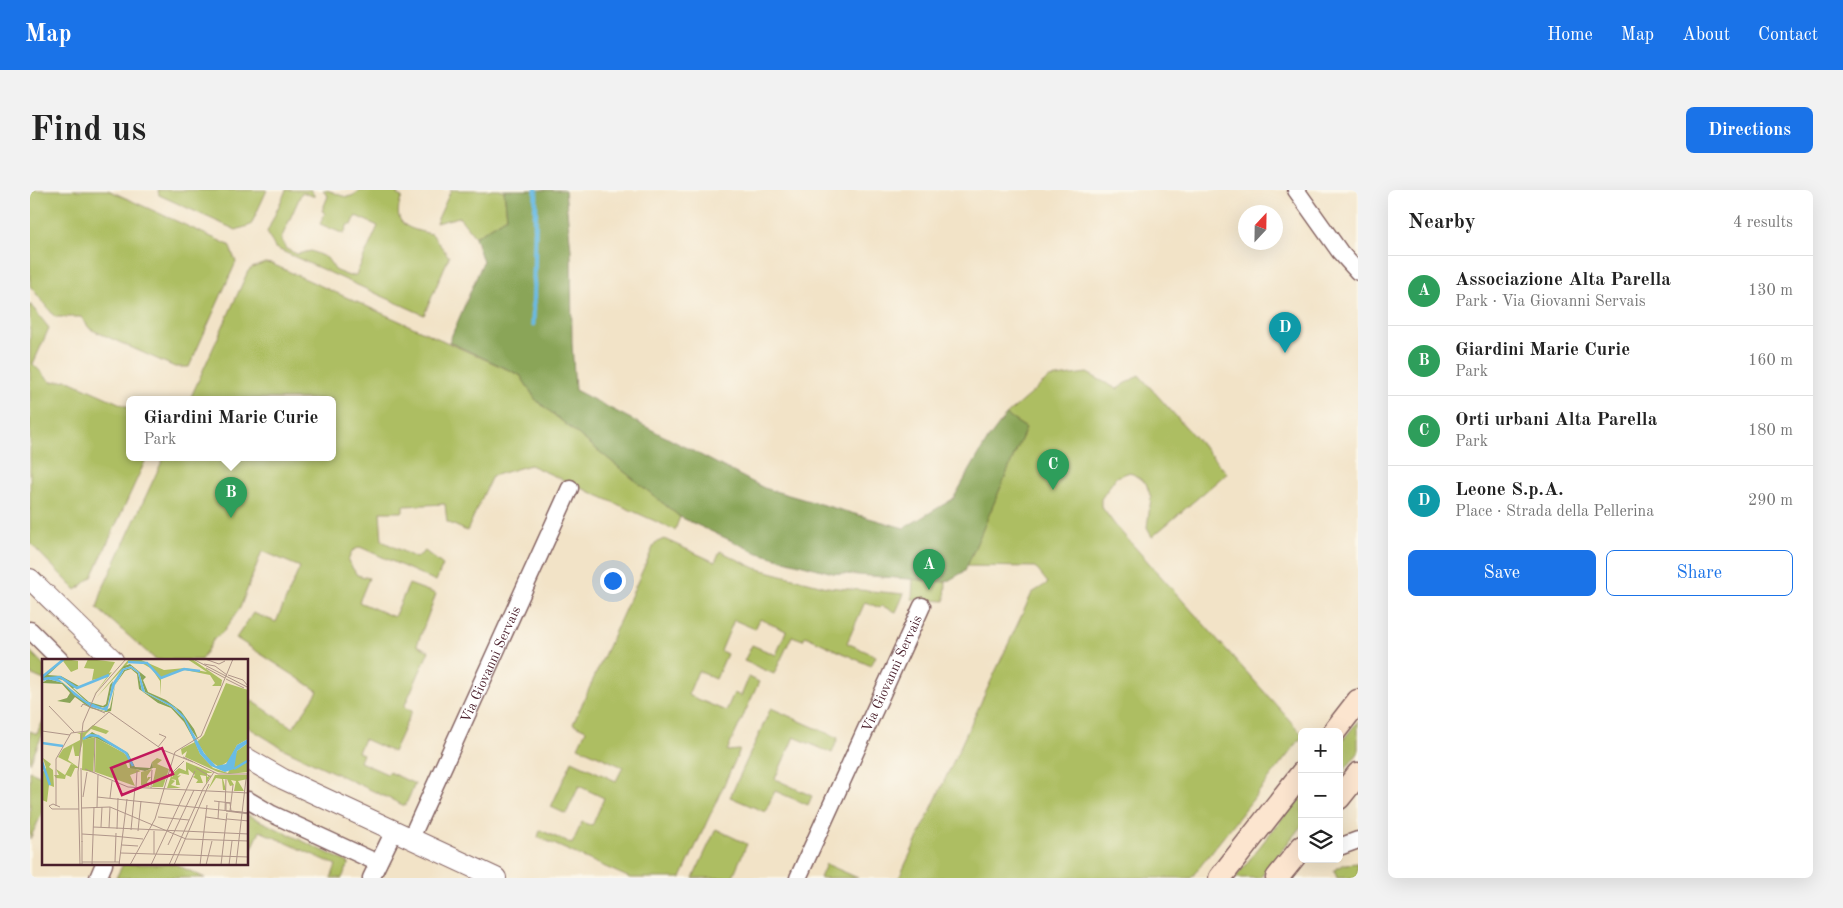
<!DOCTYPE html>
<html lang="en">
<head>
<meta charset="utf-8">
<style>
	body { margin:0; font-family:"Old Standard TT",serif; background:#f2f2f2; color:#222 }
	.controls { position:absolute; right:15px; bottom:15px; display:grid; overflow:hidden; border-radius:8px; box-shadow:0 5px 20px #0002 }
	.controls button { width:45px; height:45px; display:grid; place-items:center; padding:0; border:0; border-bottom:1px solid #e0e0e0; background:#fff; color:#222; font:25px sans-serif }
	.compass { position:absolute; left:1208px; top:15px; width:45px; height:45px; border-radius:50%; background:#fff; box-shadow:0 5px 20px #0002; rotate:22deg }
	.you { position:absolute; left:582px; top:390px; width:18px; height:18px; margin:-12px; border:4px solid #fff; border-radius:50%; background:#1a73e8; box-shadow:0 0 0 8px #1a73e833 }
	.badge { display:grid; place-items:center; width:32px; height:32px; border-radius:50%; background:#1a73e8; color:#fff; font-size:16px; font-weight:700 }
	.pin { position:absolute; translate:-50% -41px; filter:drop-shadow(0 1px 2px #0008) }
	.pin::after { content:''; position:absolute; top:26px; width:18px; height:15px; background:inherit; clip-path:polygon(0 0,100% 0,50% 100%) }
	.popup { position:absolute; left:96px; top:206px; width:210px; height:65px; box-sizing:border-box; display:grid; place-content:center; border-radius:8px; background:#fff; filter:drop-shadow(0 1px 4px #0005); font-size:16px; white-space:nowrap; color:#767676 }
	.popup b { font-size:19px; color:#222 }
	.popup::after { content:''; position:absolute; left:50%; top:100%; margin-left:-10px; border:10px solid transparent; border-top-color:#fff }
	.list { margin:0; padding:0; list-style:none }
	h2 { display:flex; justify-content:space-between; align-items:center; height:65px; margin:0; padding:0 20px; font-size:21px }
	h2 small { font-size:16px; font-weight:400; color:#767676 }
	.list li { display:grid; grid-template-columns:32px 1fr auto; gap:15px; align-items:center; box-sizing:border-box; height:70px; padding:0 20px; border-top:1px solid #e0e0e0 }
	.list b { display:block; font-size:19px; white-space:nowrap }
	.list p { margin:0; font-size:16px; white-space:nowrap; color:#767676 }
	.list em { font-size:16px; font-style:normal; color:#767676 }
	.actions { display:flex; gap:10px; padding:15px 20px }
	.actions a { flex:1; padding:11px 0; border:1px solid #1a73e8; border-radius:8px; text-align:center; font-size:18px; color:#1a73e8 }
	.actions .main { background:#1a73e8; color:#fff }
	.icon { flex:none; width:28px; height:28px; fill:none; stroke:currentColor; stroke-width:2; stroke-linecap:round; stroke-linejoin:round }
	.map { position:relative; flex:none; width:1328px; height:688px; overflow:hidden; border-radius:8px }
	header { display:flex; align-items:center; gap:30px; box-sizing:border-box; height:70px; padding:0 25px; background:#1a73e8; color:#fff }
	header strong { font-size:24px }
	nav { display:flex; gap:28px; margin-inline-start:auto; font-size:18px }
	.intro { display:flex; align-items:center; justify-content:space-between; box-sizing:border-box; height:120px; padding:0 30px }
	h1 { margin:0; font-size:35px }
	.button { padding:12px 22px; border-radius:8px; background:#1a73e8; color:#fff; font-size:18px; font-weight:700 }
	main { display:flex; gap:30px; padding:0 30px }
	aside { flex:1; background:#fff; border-radius:8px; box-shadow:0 5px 20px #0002 }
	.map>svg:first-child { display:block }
	.green { fill:#adbe62; stroke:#7c6e46 }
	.forest { fill:#8aa558; stroke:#6a6242 }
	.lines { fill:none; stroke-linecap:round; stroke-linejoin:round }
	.stream { stroke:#69bbe5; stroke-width:5 }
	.minor-casing { stroke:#856462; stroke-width:19 }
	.tertiary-casing { stroke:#856462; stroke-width:22 }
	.secondary-casing { stroke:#856462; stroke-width:25 }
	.minor { stroke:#fff; stroke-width:16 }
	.tertiary { stroke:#fff; stroke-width:20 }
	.secondary { stroke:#fce5cf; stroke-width:22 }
	.labels { text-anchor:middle; stroke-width:4; stroke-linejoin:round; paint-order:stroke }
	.street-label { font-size:14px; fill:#4a1f2b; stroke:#fbf7ec }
	.inset-river { fill:none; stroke:#69bbe5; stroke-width:2.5 }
	.inset-road { fill:none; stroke:#af9589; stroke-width:1 }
	.view { fill:#c2185b; fill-opacity:0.15; stroke:#c2185b; stroke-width:2.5 }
	.inset-edge { fill:none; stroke:#4a1f2b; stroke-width:2.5 }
</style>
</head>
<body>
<header>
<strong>Map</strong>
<nav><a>Home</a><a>Map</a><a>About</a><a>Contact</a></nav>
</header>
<div class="intro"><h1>Find us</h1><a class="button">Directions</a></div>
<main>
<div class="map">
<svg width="1328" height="688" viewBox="0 0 1328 688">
	<rect width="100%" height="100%" fill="#fbf7ec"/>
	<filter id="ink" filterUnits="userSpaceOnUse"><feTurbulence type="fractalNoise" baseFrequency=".02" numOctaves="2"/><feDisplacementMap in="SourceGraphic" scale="10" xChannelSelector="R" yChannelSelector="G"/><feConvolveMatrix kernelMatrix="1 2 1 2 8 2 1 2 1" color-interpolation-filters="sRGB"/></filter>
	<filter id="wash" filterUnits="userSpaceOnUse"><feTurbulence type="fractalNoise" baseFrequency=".0096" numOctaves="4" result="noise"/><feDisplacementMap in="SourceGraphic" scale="20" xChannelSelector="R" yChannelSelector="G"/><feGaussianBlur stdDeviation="1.12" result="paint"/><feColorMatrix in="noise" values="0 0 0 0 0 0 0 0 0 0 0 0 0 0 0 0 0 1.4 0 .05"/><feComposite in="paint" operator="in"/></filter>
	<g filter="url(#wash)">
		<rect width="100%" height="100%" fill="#f2e3c7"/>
		<path class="green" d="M0,0H78L199,55L206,72L159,177H145L60,139L51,127H25L0,96Z
			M128,0H237L221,35L206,40L129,5Z
			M256,0H281L285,7L272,2L251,49L256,59L267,64L281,61L297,68L306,81L319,86L326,85L348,36L326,26L322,35L318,34L314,44L290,34L295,23L292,21L298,6L293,0C308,0 315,15 330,0H369L367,5L372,7C360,35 379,39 402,44L419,67L394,125L245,58L237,42Z
			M421,0H474L477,27L445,47L429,27L406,33Z
			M235,73L242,74L490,185L506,210L650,327L645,340L500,275L462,286L437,341L417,332L415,314L373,316V322H350L352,351L386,368L395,361L413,375L406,391L330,357L322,361L318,371L327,385L339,388L329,412L364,427L379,394L406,404L387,455L399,461L374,517L382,521L363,562L334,549L328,562L333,564L330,572L357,584L359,582L385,594L375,616L252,558L218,537V508L263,538L288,501L206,448L223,423L246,432L270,377L232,361L210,418L194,441L184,449L171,470H126L67,418L73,398L134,267H302V209H160L218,81L222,78Z
			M0,114L19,138L3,174L21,192L37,190L100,218V267H117L62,387L46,400L0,353Z
			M1057,183L1087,199L1109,185L1197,283L1122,347L1117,337L1121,308L1116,293L1100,282L1086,287L1071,309V316L1085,335L1272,544V547L1161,688H869L1002,403L1018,393L1005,377L937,376L996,238L976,225L1019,188Z
			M634,349L685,372L690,361L725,378L797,397L874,404L866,422L852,416L850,418L835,412L817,453L846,466L841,476L775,446L773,450L762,446L744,484L714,471L722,455L746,465L756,441L730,429L725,439L704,430L691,461L697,464L686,489L668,481L658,505L696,521L704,503L711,506L719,487L729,492L697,561L710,560L651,688H600L508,647L510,640L542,654L552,632L562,636L574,608L549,596L536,624L521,617L542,571L586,591L593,577L548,557L556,540L543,534L625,353Z
			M883,389L916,392L915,411L882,409Z
			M0,461L14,475V490L0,484Z
			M741,518L808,548L802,563L764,547L745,589L782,606L778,615L745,601L735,622L700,607Z
			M14,529V541L0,573V541L7,544Z
			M1328,531V563L1309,587V555Z
			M0,581L14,587V619L0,649Z
			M1272,603V635L1230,688H1205Z
			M218,625L319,673L312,688H301L306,675L230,641L218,667Z
			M686,639L717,654L702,688H663Z
			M1328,673V688H1307L1304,680L1315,674Z
			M93,674H145L175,688H86Z
			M796,674L828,688H790Z"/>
		<path class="forest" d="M474,0H535L541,60L542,153L545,200L734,298L874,338L923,309L958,249L976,225L996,238L935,381L916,392L803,383L728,363L650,327L506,210L490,185L419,152L453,72L445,47L477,27Z"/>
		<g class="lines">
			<path class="stream" d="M503,134L506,0"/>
		</g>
	</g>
	<g filter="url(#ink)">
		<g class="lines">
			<defs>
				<g id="minor">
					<path d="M1266,0L1310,62L1328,82"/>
					<path d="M0,440L30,470"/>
					<path d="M218,610L240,623L348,673"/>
					<path id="s1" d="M381,648L540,298"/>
					<path d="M1309,657L1328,650"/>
					<path d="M68,688L74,674"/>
					<path d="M341,688L364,641"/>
					<path id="s2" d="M768,688L892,416"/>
				</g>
				<path id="tertiary" d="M0,389L83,470
					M218,569L253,589L466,688"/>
				<path id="secondary" d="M1304,542L1328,511
					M1309,608L1328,584
					M1190,688L1272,583
					M1247,688L1272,657"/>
			</defs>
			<use href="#minor" class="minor-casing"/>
			<use href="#tertiary" class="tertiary-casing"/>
			<use href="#secondary" class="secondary-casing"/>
			<use href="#minor" class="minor"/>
			<use href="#tertiary" class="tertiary"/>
			<use href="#secondary" class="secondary"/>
		</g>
	</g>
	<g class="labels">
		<g class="street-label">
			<text dy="5" stroke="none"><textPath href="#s1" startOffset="191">Via Giovanni Servais</textPath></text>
			<text dy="5" stroke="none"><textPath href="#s2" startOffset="225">Via Giovanni Servais</textPath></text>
		</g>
	</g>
	<g transform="translate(12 469)">
		<rect width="206" height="206" fill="#f2e3c7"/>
		<path d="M23,0L36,2V10L29,13L21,2ZM46,0L73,3L67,14L70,13L51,37L65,18L50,21L52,10L42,9ZM87,0H97L122,11L143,9L165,13L145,0H150L180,21L179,27H170L173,24L168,16L143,11L129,14L119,20V37L118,22L110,10L98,3H87L54,39ZM184,24L206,31V80L195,86L187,102L177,108L167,101L155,83L162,76ZM51,66L67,72L64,75L49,70L44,75L41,81L53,78L51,113L40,111L41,82L37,97H33L31,86L26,101L36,108V109H33L29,118L24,116L23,120L14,119L12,116H17L14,110L23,116L29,105L32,106L16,98L21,90L38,81V75L35,74L43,73ZM54,79L82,94L88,101L87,104L83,102L86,109H91L99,112V113L110,110L105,117V120L106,118H109L105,123L108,128L99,126V112L88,116L93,127L53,113ZM153,83L158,95L171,109L186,114L195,92L206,84V113L187,115L176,113L143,98L145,92L140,96L139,90ZM1,99L9,105L7,108L11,111L12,128L7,126L5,143L0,141V114L4,109ZM115,99L120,101L115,105L127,110L121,128H110L114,109H111L110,103ZM144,103L171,114H165V118L169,116L164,125V117L158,116L161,124H154L156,121L151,118L153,116L146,110L147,116L138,114L135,117L139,116L136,119L138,126H134V121L129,120L133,122L129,126L139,129H125L129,117L131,118L130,115L137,109L144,112ZM173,116H206V120L196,122L202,132H192L194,122L189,121L192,126L188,127L185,120H181L184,131H181L180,120L174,119L166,131Z" fill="#adbe62"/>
		<path d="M23,0L6,16L19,17L37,27L56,21L31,29L47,43L61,47L64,45L68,26L71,22L65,49L52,47L44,42L21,21L7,18L0,21V17ZM88,5L104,18L101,21L106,33L124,41L139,52L152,70L157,82L134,49L103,33L97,13L89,7L80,10L74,18L82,7ZM89,9L96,14L100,32L130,48L142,60L149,72L153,83L142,63L129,49L116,44L97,30L95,15L89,10L83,12L73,26L69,52L64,53L48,49L33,38L28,44L15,42L25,39L28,34L20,25L0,24L6,20L21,24L49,48L62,52L68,49L73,26L82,11ZM50,73L86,94L93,108L108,109L110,103L111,109L103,112L88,109L87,100L82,93L52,78L41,81Z" fill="#8aa558"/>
		<path d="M89,7L97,13L103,33L130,46L142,57L162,94L174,107L184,105L195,86L206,80V84L195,92L192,110L183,113L169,107L158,95L142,60L130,48L100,32L96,14L89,9L82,11L73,26L65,52L49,48L32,36L21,24L6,20L0,23L6,18L15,19L44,42L61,49L66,46L70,25L80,10Z" fill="#69bbe5"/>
		<path class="inset-river" d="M86,3L105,4L119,19L142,10L158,12M0,18L22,0M0,20L18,18L35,29L67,16M41,80L48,76L56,77L84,94L91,107M0,84L21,87M0,103L8,126M192,110L207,101"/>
		<path class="inset-road" d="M151,0L207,29M163,0L177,5L183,2M162,5L173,7L185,16M164,9L183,19M186,16L201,21L206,27M184,20L202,29M7,47L32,73M39,48L41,45L63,54M0,72L28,76M116,88L124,78L117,75M141,98L176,115H207M39,109L40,183M154,109L169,118M43,110L86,128L207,134M52,114L53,79M130,114L142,102M94,128L95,112M109,129L110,111M41,138L45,113M55,138L207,154M68,139L70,122M172,142L189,144M14,147V100L29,74L45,72L67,53L121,91L151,103M18,148L11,145L7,147L10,150H37M55,148L56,116M40,149L68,148L144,180L207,182M183,152L184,120M188,152L191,126M207,154L189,152L188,144H184V152L207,155M116,158L147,161M164,158L185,161M176,160L177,143M185,160L207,162M51,168L207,175M59,168L60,148M67,169L68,148M75,170L76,139M89,171L93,128M96,172L99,142M112,172V195M40,175L71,177M71,177L101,180M40,182V206M80,186L96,187M126,186L152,131M79,194L207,198M40,203H78M73,203L74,174M38,206L36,113L41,64L54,34L84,0M50,206L52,148M77,206L85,140M88,206L113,160L133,93L159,77L191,0M109,206L153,112M127,206L161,130L172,113M132,206L167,125M158,206L165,146M164,206L170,182M179,206L185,154M187,206L190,182M194,206L204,120"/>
		<path class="view" d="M120,89L131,115L80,136L69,109Z"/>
		<rect width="206" height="206" class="inset-edge"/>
	</g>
</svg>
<div class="controls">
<button>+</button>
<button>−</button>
<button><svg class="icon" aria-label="layers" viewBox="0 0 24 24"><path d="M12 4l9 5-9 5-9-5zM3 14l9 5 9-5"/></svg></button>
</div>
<svg class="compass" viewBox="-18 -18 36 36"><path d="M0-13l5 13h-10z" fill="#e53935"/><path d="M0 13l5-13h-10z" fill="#767676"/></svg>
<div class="you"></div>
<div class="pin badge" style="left:899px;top:400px;background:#2e9e5b">A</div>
<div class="pin badge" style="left:201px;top:328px;background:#2e9e5b">B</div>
<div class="popup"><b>Giardini Marie Curie</b>Park</div>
<div class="pin badge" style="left:1023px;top:300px;background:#2e9e5b">C</div>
<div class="pin badge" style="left:1255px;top:163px;background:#0f9aa8">D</div>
</div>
<aside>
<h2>Nearby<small>4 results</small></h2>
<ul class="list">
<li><span class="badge" style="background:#2e9e5b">A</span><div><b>Associazione Alta Parella</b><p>Park · Via Giovanni Servais</p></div><em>130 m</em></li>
<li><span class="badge" style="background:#2e9e5b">B</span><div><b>Giardini Marie Curie</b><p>Park</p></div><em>160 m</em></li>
<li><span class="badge" style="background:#2e9e5b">C</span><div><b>Orti urbani Alta Parella</b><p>Park</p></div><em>180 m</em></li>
<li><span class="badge" style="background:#0f9aa8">D</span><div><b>Leone S.p.A.</b><p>Place · Strada della Pellerina</p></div><em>290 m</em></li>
</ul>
<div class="actions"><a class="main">Save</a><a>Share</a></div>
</aside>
</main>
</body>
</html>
